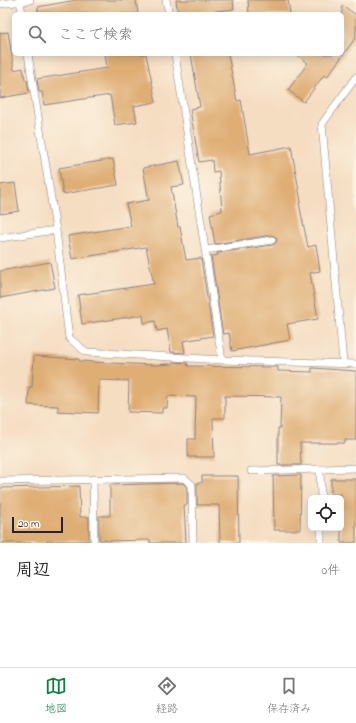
<!DOCTYPE html>
<html lang="ja">
<head>
<meta charset="utf-8">
<style>
	body { margin:0; font-family:"Indie Flower","Klee One",sans-serif; background:#f2f2f2; color:#222 }
	.controls { position:absolute; right:12px; bottom:12px; display:grid; overflow:hidden; border-radius:6px; box-shadow:0 2px 10px #0003 }
	.controls button { width:36px; height:36px; display:grid; place-items:center; padding:0; border:0; border-bottom:1px solid #e0e0e0; background:#fff; color:#222; font:20px sans-serif }
	.scale { position:absolute; left:12px; bottom:10px; width:51px; box-sizing:border-box; padding-left:4px; border:2px solid #22223b; border-top:0; font-size:11px; line-height:14px; white-space:nowrap; color:#22223b; -webkit-text-stroke:3px #fcf5e5; paint-order:stroke }
	.list { margin:0; padding:0; list-style:none }
	h2 { display:flex; justify-content:space-between; align-items:center; height:52px; margin:0; padding:0 16px; font-size:17px }
	h2 small { font-size:13px; font-weight:400; color:#767676 }
	.icon { flex:none; width:22px; height:22px; fill:none; stroke:currentColor; stroke-width:2; stroke-linecap:round; stroke-linejoin:round }
	.map { position:relative; flex:none; width:356px; height:543px; overflow:hidden }
	.search { position:absolute; background:#fff; box-shadow:0 2px 10px #0003; left:12px; right:12px; top:12px; height:44px; display:flex; align-items:center; gap:10px; box-sizing:border-box; padding:0 14px; border-radius:6px; color:#767676; font-size:15px }
	.sheet { height:124px; background:#fff }
	nav { display:flex; justify-content:space-around; align-items:center; box-sizing:border-box; height:56px; border-top:1px solid #e0e0e0; background:#fff; font-size:11px; color:#767676 }
	nav a { display:grid; justify-items:center; gap:2px }
	nav .on { color:#0b8043 }
	.map>svg:first-child { display:block }
	.building { fill:#dfae74 }
	.lines { fill:none; stroke-linecap:round; stroke-linejoin:round }
	.lane-casing { stroke:#8c807e; stroke-width:8 }
	.lane { stroke:#fff; stroke-width:7 }
</style>
</head>
<body>
<div class="map">
<svg width="356" height="543" viewBox="0 0 356 543">
	<rect width="100%" height="100%" fill="#fcf5e5"/>
	<filter id="ink" filterUnits="userSpaceOnUse"><feTurbulence type="fractalNoise" baseFrequency=".025" numOctaves="2"/><feDisplacementMap in="SourceGraphic" scale="8" xChannelSelector="R" yChannelSelector="G"/><feConvolveMatrix kernelMatrix="1 2 1 2 8 2 1 2 1" color-interpolation-filters="sRGB"/></filter>
	<filter id="wash" filterUnits="userSpaceOnUse"><feTurbulence type="fractalNoise" baseFrequency=".012" numOctaves="4" result="noise"/><feDisplacementMap in="SourceGraphic" scale="16" xChannelSelector="R" yChannelSelector="G"/><feGaussianBlur stdDeviation="0.9" result="paint"/><feColorMatrix in="noise" values="0 0 0 0 0 0 0 0 0 0 0 0 0 0 0 0 0 1.4 0 .05"/><feComposite in="paint" operator="in"/></filter>
	<g filter="url(#wash)">
		<rect width="100%" height="100%" fill="#f5ddc1"/>
		<g id="blocks">
			<path class="building" d="M76,0H136L138,14H38V7Z
				M176,0H233L234,9L193,14H178Z
				M248,0H288L290,14H249Z
				M342,5L356,15V37L327,77L324,75L304,102L288,90L308,63L296,54H342Z
				M8,32L14,70L23,68L25,80H27L29,93L0,98V33Z
				M105,54H146L156,102L134,106L137,122L115,125L110,95L44,105L42,92H39L37,79L107,68Z
				M191,54H228L237,101L241,100L250,154L291,146L301,202L299,203L308,247L316,245L320,271L310,273L318,319L287,324L290,340L232,351L229,333L223,334L211,256L218,255L217,253L273,245L275,244L277,240L276,237L271,235L215,244L210,214L222,211L219,171L213,172L212,160L199,162L190,109L200,107Z
				M113,159L118,185L63,194L59,168Z
				M179,161L184,185L171,187L178,227H180L186,260L201,258L213,336L183,341L185,353L171,352L167,329L157,331L155,321L144,323L143,315L82,324L78,295L154,284L146,247L72,259L68,236L131,226L126,204L149,200L143,168Z
				M15,183L19,211L0,214V185Z
				M50,262L55,288L0,298V271Z
				M34,356L79,359V361L109,363L155,365L173,364V362L187,363L188,366L278,367V371L312,372V368L356,371V440H345V443H300L301,465H278V428H280L281,397L225,396V418H213L214,457H188V439H195L196,397L168,396L167,408H162V413L128,412L129,381L99,380L98,413L58,411V406L28,405L29,387H32Z
				M301,475L300,530H274L273,476Z
				M202,476H238L239,543H220L219,505H197V483H202Z
				M331,479H356V543H341V494H331Z
				M183,483L187,487V505H184L186,543H150V540L106,541V540H99V516H110V485Z
				M79,486L80,517H89V541H47V543H0V488Z"/>
		</g>
	</g>
	<g filter="url(#ink)">
		<use href="#blocks" fill-opacity="0" stroke="#8c807e" stroke-width="1"/>
		<g class="lines">
			<defs>
				<path id="lane" d="M20,0L22,14
					M166,0L169,14
					M0,4L30,0
					M28,54L56,230L69,338L86,352L222,360L356,364
					M175,54L222,360
					M0,238L56,230
					M206,250L272,240
					M343,363L322,124L356,77
					M320,469L321,498
					M251,471L356,468
					M93,479L94,543
					M0,481L184,478L192,485L193,543
					M321,528V543"/>
			</defs>
			<use href="#lane" class="lane-casing"/>
			<use href="#lane" class="lane"/>
		</g>
	</g>
</svg>
<div class="controls">
<button><svg class="icon" aria-label="locate" viewBox="0 0 24 24"><circle cx="12" cy="12" r="6"/><path d="M12 2v4M12 18v4M2 12h4M18 12h4"/></svg></button>
</div>
<div class="scale">20 m</div>
<div class="search"><svg class="icon" aria-label="search" viewBox="0 0 24 24"><circle cx="10" cy="10" r="6"/><path d="M15 15l6 6"/></svg>ここで検索</div>
</div>
<section class="sheet">
<h2>周辺<small>0件</small></h2>
<ul class="list">
</ul>
</section>
<nav>
<a class="on"><svg class="icon" aria-label="map" viewBox="0 0 24 24"><path d="M3 6l6-2 6 2 6-2v14l-6 2-6-2-6 2zM9 4v14M15 6v14"/></svg>地図</a>
<a><svg class="icon" aria-label="directions" viewBox="0 0 24 24"><path d="M12 3l9 9-9 9-9-9zM9 14v-3h6M13 9l2 2-2 2"/></svg>経路</a>
<a><svg class="icon" aria-label="saved" viewBox="0 0 24 24"><path d="M7 4h10v16l-5-4-5 4z"/></svg>保存済み</a>
</nav>
</body>
</html>
